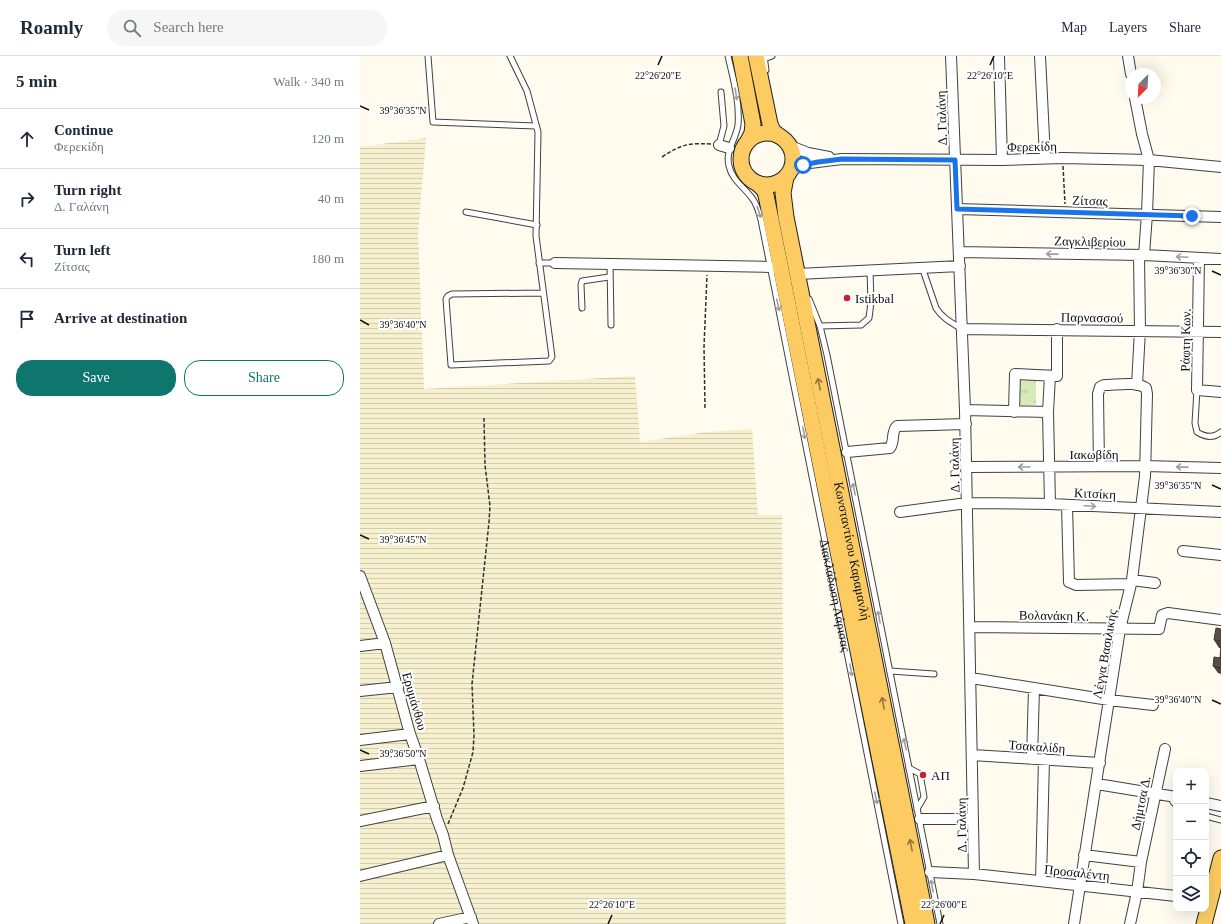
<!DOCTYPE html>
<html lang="en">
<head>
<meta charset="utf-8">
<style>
	body { margin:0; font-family:Georgia,serif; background:#f6f6f7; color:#1f2937 }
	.controls { position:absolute; right:12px; bottom:12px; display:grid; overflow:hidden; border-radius:8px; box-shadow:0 4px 16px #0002 }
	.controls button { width:36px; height:36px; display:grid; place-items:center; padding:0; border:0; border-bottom:1px solid #e0e1e3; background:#fff; color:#1f2937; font:20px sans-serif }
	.compass { position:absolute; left:765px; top:12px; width:36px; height:36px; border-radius:50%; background:#fff; box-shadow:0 4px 16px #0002; rotate:204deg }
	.stop { position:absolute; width:12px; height:12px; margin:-9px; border:3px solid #1a73e8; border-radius:50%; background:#fff }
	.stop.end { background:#1a73e8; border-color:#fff; box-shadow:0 1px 4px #0008 }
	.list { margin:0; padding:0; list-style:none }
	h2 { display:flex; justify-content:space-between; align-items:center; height:52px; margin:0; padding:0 16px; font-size:17px }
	h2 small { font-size:13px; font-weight:400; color:#747a83 }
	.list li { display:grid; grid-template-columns:26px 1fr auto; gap:12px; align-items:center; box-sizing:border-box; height:60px; padding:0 16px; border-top:1px solid #e0e1e3 }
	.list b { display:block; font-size:15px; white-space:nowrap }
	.list p { margin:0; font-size:13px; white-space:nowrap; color:#747a83 }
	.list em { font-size:13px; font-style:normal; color:#747a83 }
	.actions { display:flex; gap:8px; padding:12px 16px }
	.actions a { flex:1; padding:9px 0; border:1px solid #0f766e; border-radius:16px; text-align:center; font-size:14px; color:#0f766e }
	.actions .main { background:#0f766e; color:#fff }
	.icon { flex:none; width:22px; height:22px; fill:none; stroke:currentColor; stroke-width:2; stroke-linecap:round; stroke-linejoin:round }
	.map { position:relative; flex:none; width:861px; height:868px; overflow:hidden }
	header { display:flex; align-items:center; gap:24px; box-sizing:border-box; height:56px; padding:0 20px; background:#fff; border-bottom:1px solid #e0e1e3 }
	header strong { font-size:19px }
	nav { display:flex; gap:22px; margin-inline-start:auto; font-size:14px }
	.search { width:280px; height:36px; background:#f6f6f7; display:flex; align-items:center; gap:10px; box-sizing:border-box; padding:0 14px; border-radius:22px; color:#747a83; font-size:15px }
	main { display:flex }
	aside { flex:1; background:#fff }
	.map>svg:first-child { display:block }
	.farmland { fill:url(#farmland-rules) }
	.grass { fill:url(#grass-tufts) }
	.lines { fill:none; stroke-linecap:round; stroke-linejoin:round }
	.service-casing { stroke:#414141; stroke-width:7 }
	.minor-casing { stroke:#414141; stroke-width:12 }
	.primary-casing { stroke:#1f1f1f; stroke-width:17 }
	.path { stroke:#303030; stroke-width:1.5; stroke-dasharray:4 2; stroke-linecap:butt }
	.service { stroke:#fff; stroke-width:5 }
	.minor { stroke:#fff; stroke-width:10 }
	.primary { stroke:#fccc62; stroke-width:15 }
	.wall { fill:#4b4340 }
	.building { fill:#574e4a; stroke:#3d3734 }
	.oneway { stroke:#9f9f9f }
	.oneway2 { stroke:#91763c }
	.route { stroke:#1a73e8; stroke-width:5 }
	.ticks { fill:none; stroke:#0e0e0e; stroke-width:1.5 }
	.poi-dot { fill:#c32234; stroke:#fff; stroke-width:1.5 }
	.labels { text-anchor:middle; stroke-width:4; stroke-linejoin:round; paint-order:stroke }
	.street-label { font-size:13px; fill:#0e0e0e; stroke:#fff }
	.poi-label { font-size:13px; fill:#0e0e0e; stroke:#fff; text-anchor:start }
	.ticks-label { font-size:10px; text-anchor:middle; fill:#0e0e0e; stroke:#fff; stroke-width:4; stroke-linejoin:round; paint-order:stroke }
</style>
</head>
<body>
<header>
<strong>Roamly</strong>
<div class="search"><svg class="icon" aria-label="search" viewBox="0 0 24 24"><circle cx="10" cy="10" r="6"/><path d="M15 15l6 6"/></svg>Search here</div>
<nav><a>Map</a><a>Layers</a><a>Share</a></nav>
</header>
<main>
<aside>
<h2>5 min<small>Walk · 340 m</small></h2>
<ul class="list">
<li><svg class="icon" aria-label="ahead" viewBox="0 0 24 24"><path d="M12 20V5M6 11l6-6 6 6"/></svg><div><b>Continue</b><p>Φερεκίδη</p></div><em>120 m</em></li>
<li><svg class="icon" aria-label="right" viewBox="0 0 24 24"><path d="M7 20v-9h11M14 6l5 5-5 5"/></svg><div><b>Turn right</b><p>Δ. Γαλάνη</p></div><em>40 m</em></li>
<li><svg class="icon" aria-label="left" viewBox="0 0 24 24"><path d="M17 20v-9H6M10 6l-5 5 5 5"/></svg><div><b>Turn left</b><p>Ζίτσας</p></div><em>180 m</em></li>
<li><svg class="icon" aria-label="arrive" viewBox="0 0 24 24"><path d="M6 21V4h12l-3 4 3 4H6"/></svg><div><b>Arrive at destination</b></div></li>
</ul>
<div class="actions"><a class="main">Save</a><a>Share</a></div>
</aside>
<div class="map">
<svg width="861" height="868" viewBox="0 0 861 868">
	<defs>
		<pattern id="farmland-rules" width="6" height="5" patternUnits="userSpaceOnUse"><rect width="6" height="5" fill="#f6f0ce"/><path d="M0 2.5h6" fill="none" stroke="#d2cdb0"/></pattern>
		<pattern id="grass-tufts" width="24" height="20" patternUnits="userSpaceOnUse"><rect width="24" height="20" fill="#d6ebb7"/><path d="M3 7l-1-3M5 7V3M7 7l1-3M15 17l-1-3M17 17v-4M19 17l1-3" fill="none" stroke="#b6c89c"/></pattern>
	</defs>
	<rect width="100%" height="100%" fill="#fffbef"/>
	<path class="farmland" d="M66,82L58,177L64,333L275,320L280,386L347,376L392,373L398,459H422L423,622L426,868H0V91Z"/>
	<path class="grass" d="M650,319L676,320V349H650Z"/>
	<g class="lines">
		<defs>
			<g id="service">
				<path d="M68,0L73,66L176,70"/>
				<path d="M150,0L167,35L178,76L176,180L192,301L189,305L91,309L86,243L88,240L92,238L183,237"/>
				<path id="s1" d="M368,0C373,22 380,46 378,69C376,84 365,94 369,110C372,124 384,131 392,142C397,148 399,156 401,164L541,868"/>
				<path d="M404,0L406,14"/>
				<path d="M404,3L412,0"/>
				<path d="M359,89L364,70L361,36"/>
				<path d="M106,156L177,169"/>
				<path d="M179,207H195"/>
				<path d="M250,207L251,269"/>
				<path d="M562,211L576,252C582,262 592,267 602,273"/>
				<path d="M449,243L460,270L467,299L580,868"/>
				<path d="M222,252L221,229L222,225L249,221"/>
				<path d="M460,270L501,269L509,262L511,246L510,215"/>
				<path d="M837,334L835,367L837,376C845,381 853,383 861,376"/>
				<path d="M530,615L574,618"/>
				<path d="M549,712L560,718L564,741L557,753"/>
				<path d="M811,740L813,746L816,749"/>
				<path d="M846,760L861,764"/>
			</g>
			<path id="minor" d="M591,0L605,354L614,818
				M639,0L642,104
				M680,0L685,102
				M768,0L771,18
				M775,42L782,78L789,104L787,158L784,199
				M359,89L369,92
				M428,89L448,97L469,101
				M428,118L436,112L450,107L482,103L642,104L703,102L789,104L861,111
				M597,153L861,161
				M599,196L784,199L861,203
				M839,202L837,334L861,336
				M195,207L411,211
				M438,218L600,210
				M602,273L861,276
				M690,320L688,356L690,448
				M777,329L780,274L779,199
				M605,354L688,356
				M654,356L655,318L697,320V273
				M487,396L530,392C535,385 531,375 537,370L606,368
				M607,411L785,410L861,412
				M707,449L709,526L716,529L771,528
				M540,456L607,447L690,448L861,456
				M823,495L861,499
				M0,520L25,587L50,678L59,703L77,763L83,779L88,799L113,868
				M772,524L795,527
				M610,571L799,573L802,559L808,557L861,564
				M0,590L25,587
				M611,622L749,644L793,649
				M0,635L38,631
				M0,684L50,678
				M612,699L740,707
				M672,703L674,632
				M0,710L59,703
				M737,728L816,741
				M846,747L861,750
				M560,763H613
				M0,765L74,750
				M724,799L781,806
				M570,816L614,818L816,840
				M0,820L88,799
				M681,825L684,703
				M79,868L111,861
				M714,868L760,573L772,524L785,420L787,338L786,332C775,325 757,329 744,329L740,331L738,338L739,410
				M770,868L777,836L781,806L805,693"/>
			<g id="primary">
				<path d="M380,0L393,68L392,77L388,85"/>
				<path d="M396,0L410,68L413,75L419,80"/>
				<circle cx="407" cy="103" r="26"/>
				<path id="s2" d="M426,121L423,137L426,161L567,868"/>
				<path d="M397,127L404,134L406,139L553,868"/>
				<path d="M844,868L861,802"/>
			</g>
		</defs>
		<use href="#service" class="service-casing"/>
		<use href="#minor" class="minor-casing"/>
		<use href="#primary" class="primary-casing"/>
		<path class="path" d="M302,101C322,88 328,87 351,88
			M703,110L705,148
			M345,352L344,291L347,219
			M88,768L103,732L113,696L114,679L112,628L129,466L130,450L125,409L124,362"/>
		<use href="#service" class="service"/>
		<use href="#minor" class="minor"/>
		<use href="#primary" class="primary"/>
	</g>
	<path class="wall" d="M861,573V618L858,617L853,610L860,602L861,592H859L854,584Z"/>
	<path class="building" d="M856,572L861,573V585L854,584Z
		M861,590V612L853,610L854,601L860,602Z"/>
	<defs><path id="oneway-shaft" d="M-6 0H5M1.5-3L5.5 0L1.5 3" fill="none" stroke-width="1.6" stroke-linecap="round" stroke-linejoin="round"/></defs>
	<g class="oneway">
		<use href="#oneway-shaft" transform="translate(376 38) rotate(81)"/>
		<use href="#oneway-shaft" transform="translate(399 156) rotate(71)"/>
		<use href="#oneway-shaft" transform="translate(692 198) rotate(-179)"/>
		<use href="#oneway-shaft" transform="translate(822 201) rotate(-177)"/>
		<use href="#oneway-shaft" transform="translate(418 249) rotate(78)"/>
		<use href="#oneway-shaft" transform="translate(444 377) rotate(79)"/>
		<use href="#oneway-shaft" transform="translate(664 411) rotate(180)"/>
		<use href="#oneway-shaft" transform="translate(822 411) rotate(-179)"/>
		<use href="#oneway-shaft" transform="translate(494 433) rotate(-101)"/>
		<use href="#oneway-shaft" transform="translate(730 450) rotate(3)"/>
		<use href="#oneway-shaft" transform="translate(519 561) rotate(-101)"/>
		<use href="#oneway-shaft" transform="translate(491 614) rotate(79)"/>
		<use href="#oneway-shaft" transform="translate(545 688) rotate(-101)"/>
		<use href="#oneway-shaft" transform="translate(516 742) rotate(79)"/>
		<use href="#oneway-shaft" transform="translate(572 830) rotate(-101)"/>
	</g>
	<g class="oneway2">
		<use href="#oneway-shaft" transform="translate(459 328) rotate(-101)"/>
		<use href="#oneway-shaft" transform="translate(523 647) rotate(-101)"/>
		<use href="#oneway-shaft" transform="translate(551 789) rotate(-101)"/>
	</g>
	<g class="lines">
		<path class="route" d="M443,109L458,106L482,103L595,104L597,153L832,160"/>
	</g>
	<path class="ticks" d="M298,9L302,0M630,9L634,0M0,50L9,54M852,215L861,219M0,264L9,269M852,429L861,433M0,479L9,483M852,644L861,648M0,694L9,698M248,868L252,859M580,868L584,859"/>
	<g class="poi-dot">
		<circle cx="487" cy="242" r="4"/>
		<circle cx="563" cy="719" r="4"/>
	</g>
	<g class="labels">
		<g class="street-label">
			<text transform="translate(581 62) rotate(-92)" y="5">Δ. Γαλάνη</text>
			<text transform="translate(672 90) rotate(-1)" y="5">Φερεκίδη</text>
			<text transform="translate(730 144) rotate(2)" y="5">Ζίτσας</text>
			<text transform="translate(730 185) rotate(1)" y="5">Ζαγκλιβερίου</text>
			<text transform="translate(732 261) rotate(1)" y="5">Παρνασσού</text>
			<text transform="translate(825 284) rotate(-89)" y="5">Ράφτη Κων.</text>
			<text x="734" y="403">Ιακωβίδη</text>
			<text transform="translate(594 409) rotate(-91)" y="5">Δ. Γαλάνη</text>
			<text transform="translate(735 437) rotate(3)" y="5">Κιτσίκη</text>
			<text dy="5" stroke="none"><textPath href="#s2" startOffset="381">Κωνσταντίνου Καραμανλή</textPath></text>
			<text dy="5" stroke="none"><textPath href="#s1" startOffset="559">Διακλάδωση Λάρισας</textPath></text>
			<text transform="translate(694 559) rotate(1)" y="5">Βολανάκη Κ.</text>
			<text transform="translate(744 598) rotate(-80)" y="5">Λέγγα Βασιλικής</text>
			<text transform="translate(55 645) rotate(74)" y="5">Ερυμάνθου</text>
			<text transform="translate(677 690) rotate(4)" y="5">Τσακαλίδη</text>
			<text transform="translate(780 747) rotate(-78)" y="5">Δήμτσα Δ.</text>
			<text transform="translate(601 769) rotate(-91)" y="5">Δ. Γαλάνη</text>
			<text transform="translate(717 816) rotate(6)" y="5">Προσαλέντη</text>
		</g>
		<g class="poi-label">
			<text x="495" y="247">Istikbal</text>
			<text x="571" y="724">ΑΠ</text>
		</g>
	</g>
	<g class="ticks-label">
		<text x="298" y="23">22°26'20"E</text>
		<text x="630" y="23">22°26'10"E</text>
		<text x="43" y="58">39°36'35"N</text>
		<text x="818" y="218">39°36'30"N</text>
		<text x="43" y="272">39°36'40"N</text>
		<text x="818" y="433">39°36'35"N</text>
		<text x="43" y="487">39°36'45"N</text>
		<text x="818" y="647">39°36'40"N</text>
		<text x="43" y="701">39°36'50"N</text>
		<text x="252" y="852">22°26'10"E</text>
		<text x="584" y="852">22°26'00"E</text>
	</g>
</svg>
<div class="controls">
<button>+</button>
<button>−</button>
<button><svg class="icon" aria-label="locate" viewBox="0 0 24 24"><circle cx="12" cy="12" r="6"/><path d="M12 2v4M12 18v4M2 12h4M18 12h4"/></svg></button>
<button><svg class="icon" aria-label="layers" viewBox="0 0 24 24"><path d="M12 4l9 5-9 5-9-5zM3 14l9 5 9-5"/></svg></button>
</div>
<svg class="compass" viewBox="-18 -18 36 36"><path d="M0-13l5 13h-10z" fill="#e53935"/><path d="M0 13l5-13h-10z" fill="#747a83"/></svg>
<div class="stop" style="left:443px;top:109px"></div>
<div class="stop end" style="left:832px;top:160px"></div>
</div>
</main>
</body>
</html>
